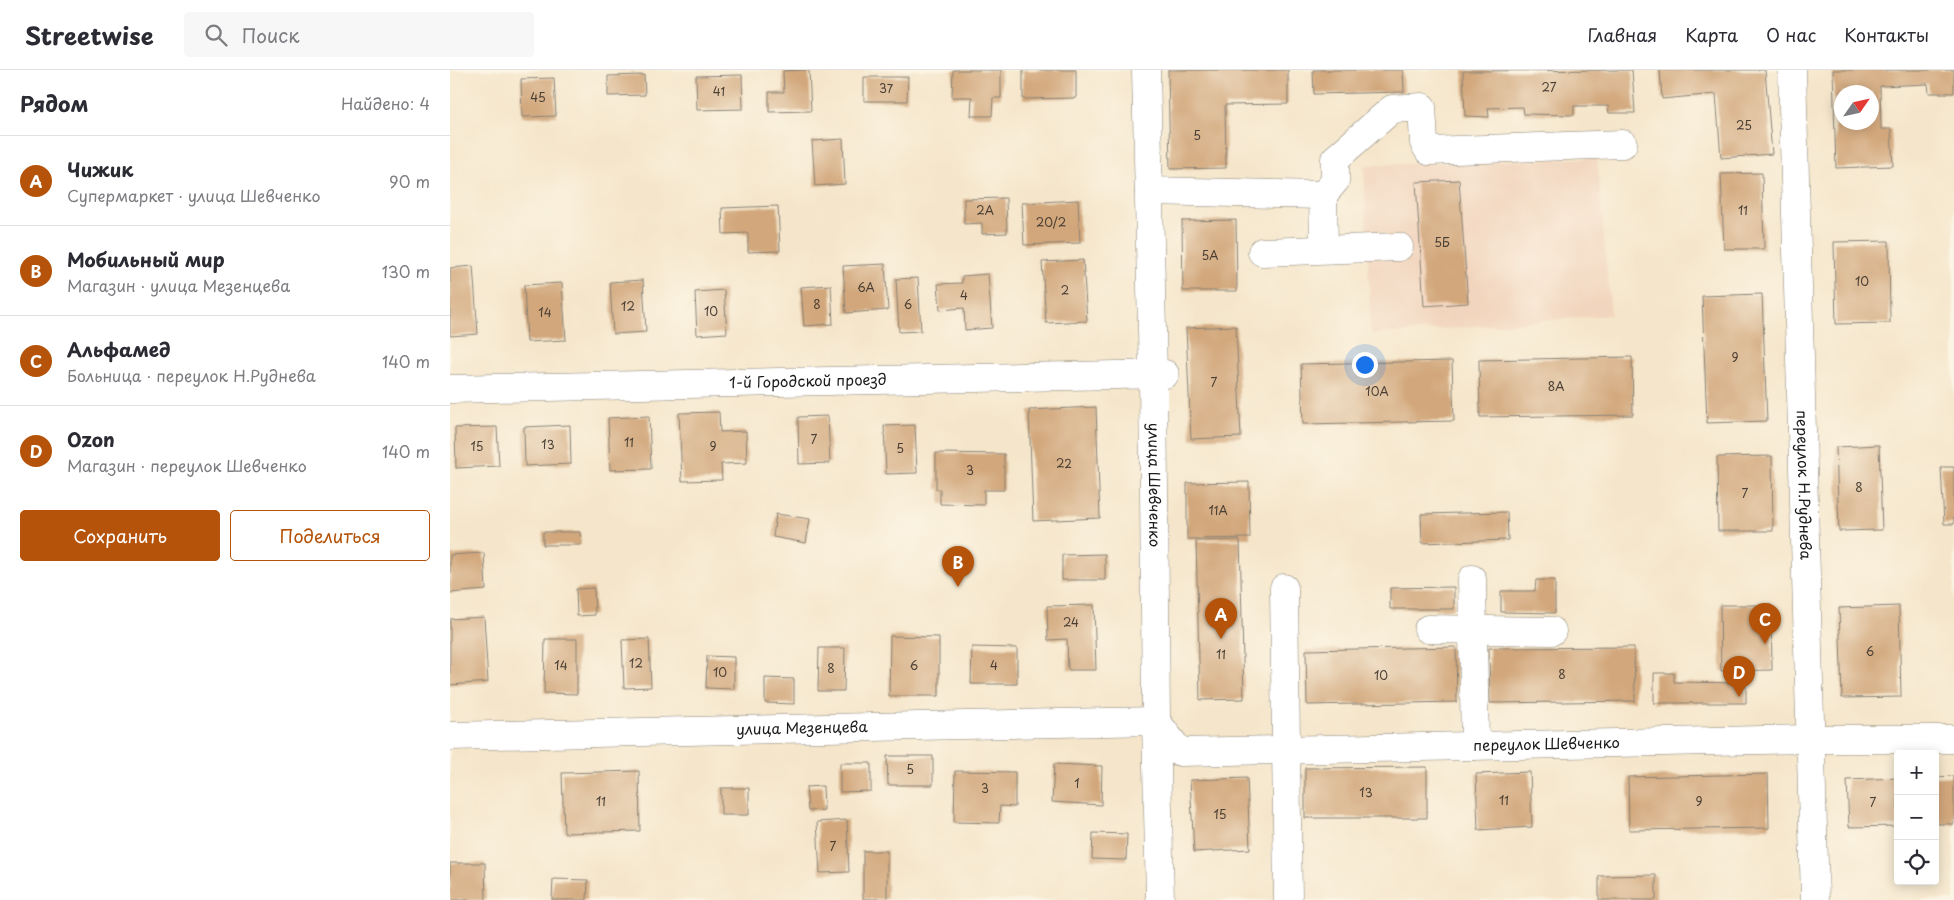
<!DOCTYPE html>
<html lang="ru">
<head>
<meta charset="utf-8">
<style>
	body { margin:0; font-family:"Playpen Sans",sans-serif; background:#f7f7f7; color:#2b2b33 }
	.controls { position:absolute; right:15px; bottom:15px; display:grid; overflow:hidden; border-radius:5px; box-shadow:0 2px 12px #0003 }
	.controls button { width:45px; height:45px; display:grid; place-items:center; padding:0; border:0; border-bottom:1px solid #e1e1e2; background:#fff; color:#2b2b33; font:25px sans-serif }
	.compass { position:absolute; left:1384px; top:15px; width:45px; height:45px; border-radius:50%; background:#fff; box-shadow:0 2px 12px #0003; rotate:56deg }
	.you { position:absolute; left:914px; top:294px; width:18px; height:18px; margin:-12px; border:4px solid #fff; border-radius:50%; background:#1a73e8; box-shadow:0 0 0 8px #1a73e833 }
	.badge { display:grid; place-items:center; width:32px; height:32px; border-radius:50%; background:#b45309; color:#fff; font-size:16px; font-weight:700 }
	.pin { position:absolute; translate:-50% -41px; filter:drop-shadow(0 1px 2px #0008) }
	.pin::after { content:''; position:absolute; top:26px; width:18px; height:15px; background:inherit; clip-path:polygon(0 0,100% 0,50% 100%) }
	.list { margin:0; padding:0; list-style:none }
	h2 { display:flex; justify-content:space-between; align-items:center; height:65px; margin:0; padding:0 20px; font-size:21px }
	h2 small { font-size:16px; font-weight:400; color:#7c7c81 }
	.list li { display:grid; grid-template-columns:32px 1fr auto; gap:15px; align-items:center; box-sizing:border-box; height:90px; padding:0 20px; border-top:1px solid #e1e1e2 }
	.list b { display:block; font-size:19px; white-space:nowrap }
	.list p { margin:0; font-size:16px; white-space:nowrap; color:#7c7c81 }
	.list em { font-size:16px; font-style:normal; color:#7c7c81 }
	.actions { display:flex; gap:10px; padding:15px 20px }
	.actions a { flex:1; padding:11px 0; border:1px solid #b45309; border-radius:5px; text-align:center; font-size:18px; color:#b45309 }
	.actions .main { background:#b45309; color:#fff }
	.icon { flex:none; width:28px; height:28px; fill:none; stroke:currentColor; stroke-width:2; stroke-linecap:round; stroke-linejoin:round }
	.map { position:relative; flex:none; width:1504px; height:830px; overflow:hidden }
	header { display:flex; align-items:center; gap:30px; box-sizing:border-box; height:70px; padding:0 25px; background:#fff; border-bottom:1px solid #e1e1e2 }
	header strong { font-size:24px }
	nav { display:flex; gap:28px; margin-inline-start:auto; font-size:18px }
	.search { width:350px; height:45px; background:#f7f7f7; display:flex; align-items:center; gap:12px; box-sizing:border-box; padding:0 18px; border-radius:5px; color:#7c7c81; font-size:19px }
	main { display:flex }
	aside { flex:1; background:#fff }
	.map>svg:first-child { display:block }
	.built { fill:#f2d5be }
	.building { fill:#d2a77b; fill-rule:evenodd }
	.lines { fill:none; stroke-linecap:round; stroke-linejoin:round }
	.minor-casing { stroke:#888174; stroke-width:29 }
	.minor { stroke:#fff; stroke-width:28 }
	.labels { text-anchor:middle; stroke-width:4; stroke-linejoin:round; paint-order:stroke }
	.number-label { font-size:12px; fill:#4a3f34 }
	.street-label { font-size:15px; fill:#1c1c1c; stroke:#fcf5e5 }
</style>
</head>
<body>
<header>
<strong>Streetwise</strong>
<div class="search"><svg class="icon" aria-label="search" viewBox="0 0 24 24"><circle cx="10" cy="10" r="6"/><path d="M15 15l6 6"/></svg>Поиск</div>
<nav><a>Главная</a><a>Карта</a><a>О нас</a><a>Контакты</a></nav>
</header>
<main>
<aside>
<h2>Рядом<small>Найдено: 4</small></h2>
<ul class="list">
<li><span class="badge">A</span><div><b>Чижик</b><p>Супермаркет · улица Шевченко</p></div><em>90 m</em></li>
<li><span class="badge">B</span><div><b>Мобильный мир</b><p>Магазин · улица Мезенцева</p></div><em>130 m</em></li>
<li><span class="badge">C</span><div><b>Альфамед</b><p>Больница · переулок Н.Руднева</p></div><em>140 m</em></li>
<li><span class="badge">D</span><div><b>Ozon</b><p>Магазин · переулок Шевченко</p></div><em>140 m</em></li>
</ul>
<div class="actions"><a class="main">Сохранить</a><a>Поделиться</a></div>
</aside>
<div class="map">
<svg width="1504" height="830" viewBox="0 0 1504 830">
	<rect width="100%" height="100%" fill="#fcf5e5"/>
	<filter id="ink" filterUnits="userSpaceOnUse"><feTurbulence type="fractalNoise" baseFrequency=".02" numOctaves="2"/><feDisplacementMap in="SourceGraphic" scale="10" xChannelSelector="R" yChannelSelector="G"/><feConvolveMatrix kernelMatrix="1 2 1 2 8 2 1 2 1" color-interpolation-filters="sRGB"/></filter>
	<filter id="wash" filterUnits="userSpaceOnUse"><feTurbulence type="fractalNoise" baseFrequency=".0096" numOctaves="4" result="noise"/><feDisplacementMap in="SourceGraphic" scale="20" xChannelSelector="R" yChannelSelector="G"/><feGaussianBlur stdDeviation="1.12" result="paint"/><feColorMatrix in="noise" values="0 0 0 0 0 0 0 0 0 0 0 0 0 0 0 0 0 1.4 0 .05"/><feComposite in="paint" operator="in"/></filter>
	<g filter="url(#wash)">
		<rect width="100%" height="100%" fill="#f5e6cb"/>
		<path class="built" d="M1147,88L1161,245L921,265L914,95Z"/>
		<g id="blocks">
			<path class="building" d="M353,0H359L361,41L319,42V22H334L333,1Z
				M503,0H551V28H543L542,46H521L522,27H502Z
				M573,0H626V28L573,29Z
				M718,0H838V34L775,35L776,98L720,99Z
				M863,0H953L954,22L864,24Z
				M1182,0L1185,43H1159L1158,36H1124V45L1074,44L1073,37L1038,38L1039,47L1015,46L1013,1Z
				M1210,0H1315L1322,84L1271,88L1266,24L1212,29Z
				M1383,0H1504V23H1479L1478,14L1430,16L1431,59H1441L1443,96L1386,98ZM1392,22H1422V52H1392Z
				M194,5L195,25L158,26V6Z
				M292,5L293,39L247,40L246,6Z
				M414,7H458L457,31H414Z
				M104,8L106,46L72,47L71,9Z
				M393,69L395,114L365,116L362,71Z
				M1312,103L1314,179H1274L1271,104Z
				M1009,110L1018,233L974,236L966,112Z
				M556,128L557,163L532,164V153L514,154V129Z
				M628,130L630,173L574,175L572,133Z
				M328,136L330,181L298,182V163L273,164L272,138Z
				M786,150L787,221H733L732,151Z
				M1439,171L1440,253L1386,254L1384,172Z
				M633,190L637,251L596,253L592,192Z
				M435,194L438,240L396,243L393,196Z
				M23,196L28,264L0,266V198Z
				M538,204L542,258L515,260L514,238L490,240L488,214L512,213V206Z
				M468,208L471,261L449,262L446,209Z
				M193,210L196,262L163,264L160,212Z
				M112,213L116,270L77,272L74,215Z
				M381,215L383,254L354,256L351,217Z
				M274,220L277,263L247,265L245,222Z
				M1312,224L1317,351L1257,353L1252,226Z
				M786,256L791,367L741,369L736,258Z
				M1182,287L1183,345L1030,347L1029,290Z
				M1002,291L1004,351L853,354L851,294Z
				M646,337L650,448L583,451L579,340Z
				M269,342L270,362L296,361L297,393L271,394L272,410L232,411L229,343Z
				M199,346L201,399L160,400L158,348Z
				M378,346L380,393L349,394L348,347Z
				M120,355L121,394L75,396L74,357Z
				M465,355L467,403L436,404L434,356Z
				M47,357L49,396L6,398L5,358Z
				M1429,375L1432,460L1389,461L1386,377Z
				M486,383L554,384V420H534V435L490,434V419H486Z
				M1322,386L1323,461H1268L1267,387Z
				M1491,397H1504V454H1494Z
				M799,412L800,468L737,469V413Z
				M1057,442L1058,470L972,473L971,444Z
				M326,444L360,449L356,473L323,467Z
				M93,462H130L131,475H93Z
				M790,470L794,629L750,630L746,471Z
				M34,483L36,520L0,523V485Z
				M655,484V510H612V485Z
				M1086,510H1105V543L1051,542V521H1085Z
				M1004,517V539H940V518Z
				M144,518L145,545L127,546L126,519Z
				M644,535L646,600H618L617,569L598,570L597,536Z
				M1270,535H1321L1322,600L1271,601Z
				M1449,536L1451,627L1392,628L1389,538Z
				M34,547L38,612L0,615V549Z
				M440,566L489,567V626H439Z
				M95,569H127V624L94,623Z
				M199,569L201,617L174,618L172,570Z
				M522,577L567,578V614H521Z
				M1006,577L1007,632L857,635L856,580Z
				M1184,577L1185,631L1040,633L1039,578Z
				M369,578H395L394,621H368Z
				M257,586L284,587V619L256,618Z
				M1204,603H1224V612L1296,613V633H1204Z
				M315,608L344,609V634L315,633Z
				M437,686H483V715H438Z
				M390,693H421V721L390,722Z
				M604,694L652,696L651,735L602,732Z
				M977,697V748H855V698Z
				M189,701L190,761L114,763L112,703Z
				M505,701L565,702V737L550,736L549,753L504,752Z
				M1080,702L1082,757L1028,760L1026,704Z
				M1318,704L1319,758L1179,760L1178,707Z
				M1504,706V754H1485V707Z
				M797,708L800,779L744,782L740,710Z
				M1448,708V756L1399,757L1397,710Z
				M373,716L374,740L358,741L356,717Z
				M271,718H299V745H271Z
				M397,750L399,802L370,803L367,752Z
				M643,763L677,764L676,790L642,789Z
				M413,781H437V829H413Z
				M0,793H35L36,830H0Z
				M1206,805V830H1149V806Z
				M103,809L138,810L137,830H102Z"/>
		</g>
	</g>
	<g filter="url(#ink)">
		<use href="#blocks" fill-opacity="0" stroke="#888174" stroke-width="1"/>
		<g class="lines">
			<defs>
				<g id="minor">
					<path id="s1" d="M696,0L703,304L706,651L710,830"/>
					<path id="s2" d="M1342,0L1365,830"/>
					<path d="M699,121L873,125L885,111V89L942,39L972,37L974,73L979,81L1173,74"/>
					<path d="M873,125L874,179"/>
					<path d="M812,182L949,177"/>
					<path id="s3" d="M0,319L715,304"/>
					<path d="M1022,509L1025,676"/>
					<path d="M834,518L838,830"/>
					<path d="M978,559L1102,561"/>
					<path id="s4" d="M0,666L706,651L730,682L1361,669H1504"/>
				</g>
			</defs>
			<use href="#minor" class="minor-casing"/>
			<use href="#minor" class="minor"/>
		</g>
	</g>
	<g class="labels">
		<g class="number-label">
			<text x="1099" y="22">27</text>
			<text x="436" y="23">37</text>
			<text x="269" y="26">41</text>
			<text x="88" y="32">45</text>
			<text x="1294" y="60">25</text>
			<text x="747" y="70">5</text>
			<text x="535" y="145">2А</text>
			<text x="1293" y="145">11</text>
			<text x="601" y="157">20/2</text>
			<text x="992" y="177">5Б</text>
			<text x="760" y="190">5А</text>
			<text x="1412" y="216">10</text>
			<text x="416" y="222">6А</text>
			<text x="615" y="225">2</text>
			<text x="514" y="230">4</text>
			<text x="367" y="239">8</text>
			<text x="458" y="239">6</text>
			<text x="178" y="241">12</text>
			<text x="261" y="246">10</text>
			<text x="95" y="247">14</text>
			<text x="1285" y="292">9</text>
			<text x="764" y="317">7</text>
			<text x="1106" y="321">8А</text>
			<text x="927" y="326">10А</text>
			<text x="364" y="374">7</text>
			<text x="179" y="377">11</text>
			<text x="98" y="379">13</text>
			<text x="27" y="381">15</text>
			<text x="263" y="381">9</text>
			<text x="450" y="383">5</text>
			<text x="614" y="398">22</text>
			<text x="520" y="405">3</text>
			<text x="1409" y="422">8</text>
			<text x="1295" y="428">7</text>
			<text x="768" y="445">11А</text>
			<text x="621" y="557">24</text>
			<text x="1420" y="586">6</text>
			<text x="771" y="589">11</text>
			<text x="186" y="598">12</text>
			<text x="111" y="600">14</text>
			<text x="464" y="600">6</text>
			<text x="544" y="600">4</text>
			<text x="381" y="603">8</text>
			<text x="270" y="607">10</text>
			<text x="1112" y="609">8</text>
			<text x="931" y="610">10</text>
			<text x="460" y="704">5</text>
			<text x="627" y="718">1</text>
			<text x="535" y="723">3</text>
			<text x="916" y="727">13</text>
			<text x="1054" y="735">11</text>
			<text x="151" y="736">11</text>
			<text x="1249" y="736">9</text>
			<text x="1423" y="737">7</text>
			<text x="770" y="749">15</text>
			<text x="383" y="781">7</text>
		</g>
		<g class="street-label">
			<text dy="5" stroke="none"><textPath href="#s3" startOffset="358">1-й Городской проезд</textPath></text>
			<text dy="5" stroke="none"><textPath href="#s1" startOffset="415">улица Шевченко</textPath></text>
			<text dy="5" stroke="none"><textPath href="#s2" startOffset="415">переулок Н.Руднева</textPath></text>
			<text dy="5" stroke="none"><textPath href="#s4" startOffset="352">улица Мезенцева</textPath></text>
			<text dy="5" stroke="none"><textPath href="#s4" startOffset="1112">переулок Шевченко</textPath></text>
		</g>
	</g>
</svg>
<div class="controls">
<button>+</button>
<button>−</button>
<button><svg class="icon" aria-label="locate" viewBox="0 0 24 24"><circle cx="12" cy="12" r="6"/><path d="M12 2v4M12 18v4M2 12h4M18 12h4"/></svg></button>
</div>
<svg class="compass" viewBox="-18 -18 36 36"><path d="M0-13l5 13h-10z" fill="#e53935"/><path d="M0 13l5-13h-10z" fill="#7c7c81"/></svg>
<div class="you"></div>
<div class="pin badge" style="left:771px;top:569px">A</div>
<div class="pin badge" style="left:508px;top:517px">B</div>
<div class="pin badge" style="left:1315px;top:574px">C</div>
<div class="pin badge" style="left:1289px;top:627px">D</div>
</div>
</main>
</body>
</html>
